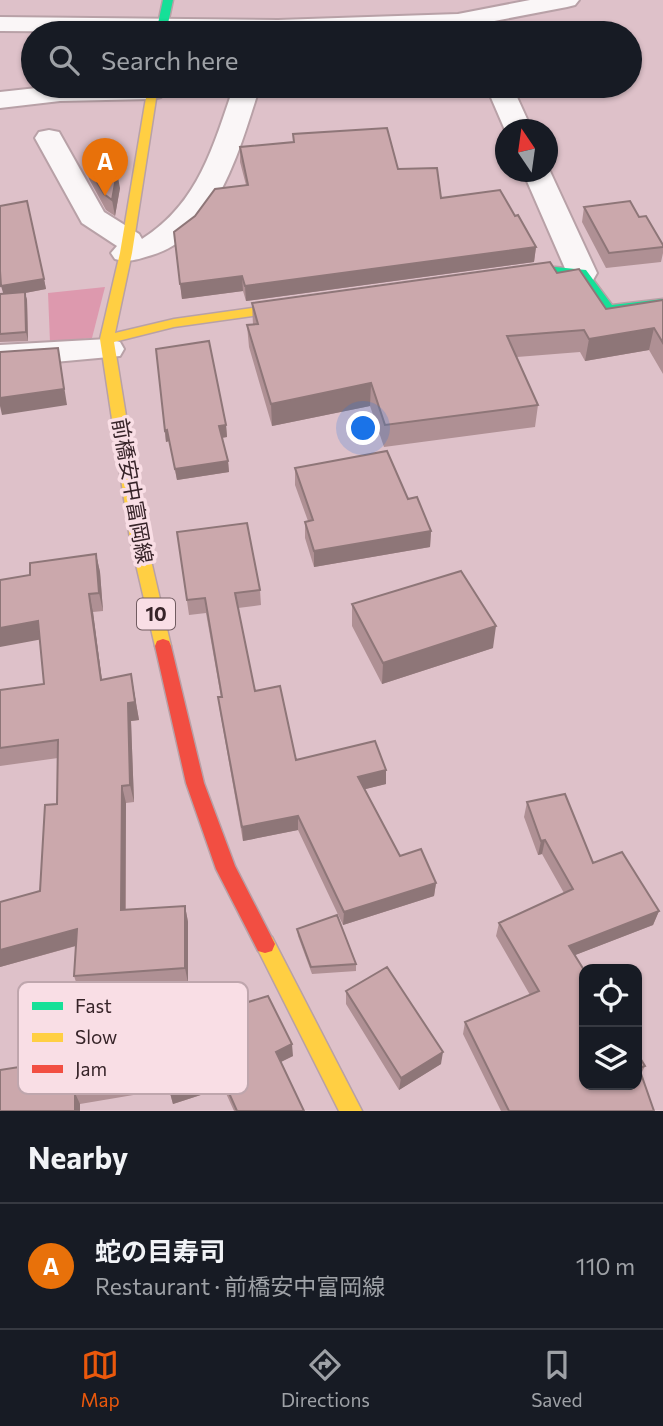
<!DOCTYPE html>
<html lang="en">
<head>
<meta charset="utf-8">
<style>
	body { margin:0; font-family:Commissioner,"Noto Sans JP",sans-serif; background:#20242c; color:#f1f3f6 }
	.controls { position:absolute; right:21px; bottom:21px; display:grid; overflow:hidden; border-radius:14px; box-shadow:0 2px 5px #0004 }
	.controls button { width:63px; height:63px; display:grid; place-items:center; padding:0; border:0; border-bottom:2px solid #363941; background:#171b24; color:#f1f3f6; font:35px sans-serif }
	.compass { position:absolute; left:495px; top:119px; width:63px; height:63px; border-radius:50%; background:#171b24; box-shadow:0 2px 5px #0004; rotate:347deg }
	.you { position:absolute; left:364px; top:429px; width:24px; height:24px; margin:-18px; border:5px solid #fff; border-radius:50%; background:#1a73e8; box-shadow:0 0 0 10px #1a73e833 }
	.badge { display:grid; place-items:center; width:46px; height:46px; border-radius:50%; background:#ea580c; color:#fff; font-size:23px; font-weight:700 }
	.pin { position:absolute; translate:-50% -58px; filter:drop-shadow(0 2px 4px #0008) }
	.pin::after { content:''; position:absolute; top:37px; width:24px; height:21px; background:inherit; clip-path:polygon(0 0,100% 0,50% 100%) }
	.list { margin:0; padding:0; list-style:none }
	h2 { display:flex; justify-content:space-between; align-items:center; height:91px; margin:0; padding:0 28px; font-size:30px }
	h2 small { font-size:23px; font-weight:400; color:#9ea1a6 }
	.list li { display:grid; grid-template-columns:46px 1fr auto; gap:21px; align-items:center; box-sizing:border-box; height:126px; padding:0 28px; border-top:2px solid #363941 }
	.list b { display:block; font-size:26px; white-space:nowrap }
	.list p { margin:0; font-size:23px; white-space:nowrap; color:#9ea1a6 }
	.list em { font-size:23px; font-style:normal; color:#9ea1a6 }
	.icon { flex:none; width:38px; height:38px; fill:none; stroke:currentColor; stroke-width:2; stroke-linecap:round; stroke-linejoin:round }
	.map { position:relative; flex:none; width:663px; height:1111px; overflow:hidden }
	.search { position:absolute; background:#171b24; box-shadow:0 2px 5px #0004; left:21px; right:21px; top:21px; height:77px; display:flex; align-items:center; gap:18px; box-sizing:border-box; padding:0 24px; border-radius:38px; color:#9ea1a6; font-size:26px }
	.sheet { height:217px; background:#171b24 }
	nav { display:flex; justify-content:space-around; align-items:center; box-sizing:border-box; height:98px; border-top:2px solid #363941; background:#171b24; font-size:19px; color:#9ea1a6 }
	nav a { display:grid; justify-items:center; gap:4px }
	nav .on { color:#ea580c }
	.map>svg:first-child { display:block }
	.green { fill:#dd99ae }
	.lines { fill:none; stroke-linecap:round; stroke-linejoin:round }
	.street-casing { stroke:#b8a1a7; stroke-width:4 }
	.fast-casing { stroke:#b8a1a7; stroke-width:3 }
	.slow-casing { stroke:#b8a1a7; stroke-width:3 }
	.jam-casing { stroke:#b8a1a7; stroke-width:3 }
	.street { fill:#faf6f7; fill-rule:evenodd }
	.fast { fill:#16e098; fill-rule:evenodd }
	.slow { fill:#ffcf43; fill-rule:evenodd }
	.jam { fill:#f24e42; fill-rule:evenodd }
	.wall { fill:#af9094 }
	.shaded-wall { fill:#8e7678 }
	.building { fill:#cba8ac; stroke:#8e7678; stroke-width:2 }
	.labels { text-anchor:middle; stroke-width:7; stroke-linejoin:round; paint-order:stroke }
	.shield { fill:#f9dee5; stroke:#715c61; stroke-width:2 }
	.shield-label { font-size:19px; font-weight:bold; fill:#372429 }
	.street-label { font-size:21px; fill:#372429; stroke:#f9dee5 }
	.key { fill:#f9dee5; stroke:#bfa6ad; stroke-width:2 }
	.key-label { font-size:19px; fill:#372429 }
</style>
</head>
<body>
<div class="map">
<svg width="663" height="1111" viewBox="0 0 663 1111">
	<rect width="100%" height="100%" fill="#dec1c9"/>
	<path class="green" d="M105,287L92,338L50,342L48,293Z"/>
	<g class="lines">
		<defs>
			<path id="street" d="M530,0H579L575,5L567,7L458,28L308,33L0,31V17L278,20L458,14Z
				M55,86H161L165,91L161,97L152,99L60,101L0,108V92Z
				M234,86H260C241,144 218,236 152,255C139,259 129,263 115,259L111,253L117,246L82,223L35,138L39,132L49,130L59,132L104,212L139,234L142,239C199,203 213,146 234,86Z
				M486,86H512L532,130H505Z
				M548,167L597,273L593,280L582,282L571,280L567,273L523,172H548Z
				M108,339L120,342L124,349L120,356L0,367V345Z"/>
			<path id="fast" d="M163,0H173L166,33H156Z
				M555,267L586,270L612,305L663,299V307L609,313L604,312L578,277L555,275L505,282L499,278L505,274Z"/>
			<path id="slow" d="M148,86H158L132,253L115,333L174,319L303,301L309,305L303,309L174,327L114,342L146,539L171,646L169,651H157L155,646L130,539L100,339L120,253Z
				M265,935L272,937L362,1111H339L255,944L258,937Z"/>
			<path id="jam" d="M163,639L169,641L171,646L204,783L235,866L275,944L272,951L265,953L258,951L216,869L186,783L155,646L157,641Z"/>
		</defs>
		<use href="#street" class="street-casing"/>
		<use href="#fast" class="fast-casing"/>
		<use href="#slow" class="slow-casing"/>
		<use href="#jam" class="jam-casing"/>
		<use href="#street" class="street"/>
		<use href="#fast" class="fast"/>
		<use href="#slow" class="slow"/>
		<use href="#jam" class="jam"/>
	</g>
	<path class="wall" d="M293,134L398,169L441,198L515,216L536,247L534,262L246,301L243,291L182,299L174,232L246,185L240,162V147L293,142Z
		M86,163L120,188L115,216L106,210L89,179Z
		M584,207L639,217L663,245V253L661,262L606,268L582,222Z
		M557,273L606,309L663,300V374L649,350L585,361L580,352L517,357L538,405L535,427L384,447L370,406L272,426L249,347L247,325H253L252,303Z
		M44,279L46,289L25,293L27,300L28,341L0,342V294Z
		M156,349L226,425L227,437L222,438L228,461L229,472L177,480L169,441L166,442Z
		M295,468L408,499L431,531L430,547L314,567L305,538V522L308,521L295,485Z
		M177,532L260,590L261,605L238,608L255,691L296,760L386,770V784L365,789L400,856L436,883L434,896L343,925L298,830L243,841L220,712L218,697H221L206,613L189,615Z
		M96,554L100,572L103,611L93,612L102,680L131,674L139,720L131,721L134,802L126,803V910L185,906L188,922V983L79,991L74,976L76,946L0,967V902L40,891L57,804L58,758L0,766V690L44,684L40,639L30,575Z
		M352,604L493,648L382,684L352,626Z
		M527,802L593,863L659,911L653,925L575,955L645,1066L641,1074L654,1111H501L463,1034L465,1022L530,995L496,936L499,923L564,893L542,854L538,855L524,817Z
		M297,929L356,964V971L312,974L298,936Z
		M346,991L441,1064L399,1090L346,1004Z
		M293,1056L280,1062L304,1111H234L215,1069L210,1070L213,1091L173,1104L169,1089L80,1104L0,1111L71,1059Z"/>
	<path class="shaded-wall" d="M117,172L120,188L115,216L112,200Z
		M536,247L534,262L246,301L245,286Z
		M242,276L243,291L182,299L180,284Z
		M44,279L46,289L25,293L27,300L28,341L26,332L4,296L1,286Z
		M654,328L649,350L585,361L589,339Z
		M58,348L67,405L2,415L0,406V398Z
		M371,383L370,406L272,426L271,404Z
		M226,425L227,437L220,438L219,426Z
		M167,430L169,441L166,442L165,431Z
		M228,461L229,472L177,480L175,469Z
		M431,531L430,547L314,567V551Z
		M96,554L100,572L103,611L99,593Z
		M89,594L93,612L104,697L101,680Z
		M38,621L43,639L0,647V628Z
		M496,626L493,648L382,684L383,663Z
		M131,674L139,720L131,721L134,802L130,785L128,703Z
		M386,770V784L358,791V777Z
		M122,786L126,803L125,926L121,910Z
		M298,816V830L243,841L242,827Z
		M545,840L542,854L538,855L541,841Z
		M436,883L434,896L343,925L344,912Z
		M185,906L188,922V983L185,968Z
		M659,911L653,925L565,959L569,946Z
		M77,929L82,944L0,967V950Z
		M292,1044L293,1056L277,1064L276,1052Z
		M443,1052L441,1064L399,1090L401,1078Z
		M213,1057L215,1069L210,1070L213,1091L173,1104L170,1093L208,1058Z
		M75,1093L80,1104V1111H75Z"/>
	<path class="building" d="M387,128L398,169L437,168L441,198L500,190L515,216L518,215L536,247L245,286L242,276L180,284L174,232L195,216L215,189L248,185L240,147L294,142L293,134Z
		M115,160L117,172L112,200L104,194L86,163Z
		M27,201L44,279L1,286L0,271V206Z
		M630,201L639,217L646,216L663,245V247L609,253L584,207Z
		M550,262L557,273L579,269L606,309L663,300V343L654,328L589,339L584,330L507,336L538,405L385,425L371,383L271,404L247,325L258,324L252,303Z
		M25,292L26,332L0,334V294Z
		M209,341L226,425L219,426L228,461L175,469L167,430L165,431L156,349Z
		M58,348L64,389L0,398V352Z
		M387,451L408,499L417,497L431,531L314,551L305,522L313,520L295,468Z
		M247,523L260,590L235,593L255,691L280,686L296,760L375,741L386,770L358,777L400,856L421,849L436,883L344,912L298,816L242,827L218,697H222L205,598L187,600L177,532Z
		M96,554L99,593L89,594L101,680L131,674L135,702L128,703L130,785L122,786L121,910L185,906V968L74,976L77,929L0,950V902L40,891L45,805L57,804L58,740L0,748V690L44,684L38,621L0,628V580L30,575V563Z
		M461,571L496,626L383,663L352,604Z
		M565,794L593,863L622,852L659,911L569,946L584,970V1085H637V1053L645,1066L639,1068L654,1111H509L465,1022L539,991L499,923L573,889L545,840L541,841L527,802Z
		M337,915L356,964L311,967L297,929Z
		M387,967L443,1052L401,1078L346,991Z
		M268,996L292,1044L276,1052L304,1111H237L213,1057L208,1058L211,1080L170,1093L167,1078L75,1093V1111H0V1070L71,1059V1051L157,1037L156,1030Z"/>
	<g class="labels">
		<rect class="shield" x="137" y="598.5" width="38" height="31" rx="5"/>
		<g class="shield-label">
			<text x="156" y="621">10</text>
		</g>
		<g class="street-label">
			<text transform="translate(132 491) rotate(80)" y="7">前橋安中富岡線</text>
		</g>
	</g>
	<rect x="18" y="982" width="230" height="112" rx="10" class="key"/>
	<rect x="32" y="1002" width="31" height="8" fill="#16e098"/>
	<rect x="32" y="1033" width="31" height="9" fill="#ffcf43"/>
	<rect x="32" y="1065" width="31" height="8" fill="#f24e42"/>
	<g class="key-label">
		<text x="75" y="1013">Fast</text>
		<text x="75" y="1044">Slow</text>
		<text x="75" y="1076">Jam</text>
	</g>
</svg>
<div class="controls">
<button><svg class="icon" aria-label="locate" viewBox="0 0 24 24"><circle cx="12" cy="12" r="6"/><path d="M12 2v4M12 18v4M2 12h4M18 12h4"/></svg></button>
<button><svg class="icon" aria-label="layers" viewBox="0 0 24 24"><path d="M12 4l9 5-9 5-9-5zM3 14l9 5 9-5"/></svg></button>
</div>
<svg class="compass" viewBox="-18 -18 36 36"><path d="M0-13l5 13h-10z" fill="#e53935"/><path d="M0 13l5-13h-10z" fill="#9ea1a6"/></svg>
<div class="you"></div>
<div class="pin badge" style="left:105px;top:196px;background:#e8710a">A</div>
<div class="search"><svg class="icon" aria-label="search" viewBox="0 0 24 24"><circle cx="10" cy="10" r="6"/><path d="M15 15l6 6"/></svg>Search here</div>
</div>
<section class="sheet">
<h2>Nearby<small></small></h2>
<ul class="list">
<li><span class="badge" style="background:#e8710a">A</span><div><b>蛇の目寿司</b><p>Restaurant · 前橋安中富岡線</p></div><em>110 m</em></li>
</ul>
</section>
<nav>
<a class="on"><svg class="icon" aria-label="map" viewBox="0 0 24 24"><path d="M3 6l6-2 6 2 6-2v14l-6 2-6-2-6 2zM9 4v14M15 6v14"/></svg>Map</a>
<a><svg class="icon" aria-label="directions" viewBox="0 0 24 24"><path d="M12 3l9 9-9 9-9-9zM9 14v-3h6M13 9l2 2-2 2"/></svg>Directions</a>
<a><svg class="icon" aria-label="saved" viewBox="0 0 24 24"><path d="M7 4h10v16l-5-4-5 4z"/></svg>Saved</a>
</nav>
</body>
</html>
